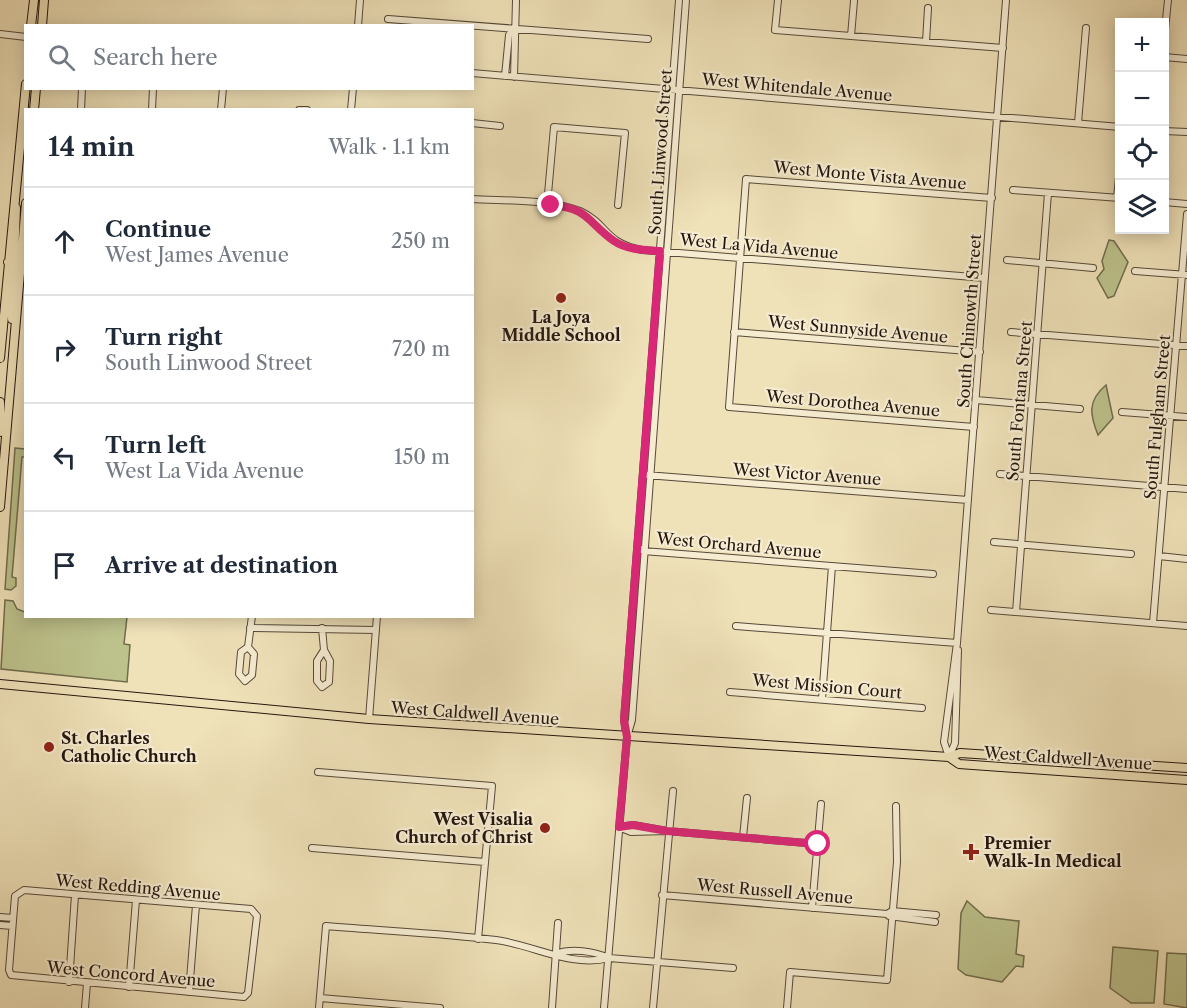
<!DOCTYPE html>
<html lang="en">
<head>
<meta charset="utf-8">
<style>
	body { margin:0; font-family:"Libre Caslon Text",serif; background:#f2f2f3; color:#1f2937 }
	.controls { position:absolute; right:18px; top:18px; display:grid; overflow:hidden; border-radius:0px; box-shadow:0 3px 15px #0003 }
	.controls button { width:54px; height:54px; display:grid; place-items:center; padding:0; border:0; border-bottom:2px solid #e0e1e3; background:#fff; color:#1f2937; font:30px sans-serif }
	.stop { position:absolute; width:18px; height:18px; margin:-14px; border:4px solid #db2777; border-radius:50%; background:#fff }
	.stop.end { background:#db2777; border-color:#fff; box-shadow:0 2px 6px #0008 }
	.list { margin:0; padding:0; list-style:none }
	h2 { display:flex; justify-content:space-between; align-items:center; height:78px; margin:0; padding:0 24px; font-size:26px }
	h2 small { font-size:20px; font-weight:400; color:#747a83 }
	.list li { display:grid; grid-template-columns:39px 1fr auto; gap:18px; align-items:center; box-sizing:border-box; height:108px; padding:0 24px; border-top:2px solid #e0e1e3 }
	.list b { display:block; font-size:22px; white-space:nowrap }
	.list p { margin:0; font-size:20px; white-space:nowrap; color:#747a83 }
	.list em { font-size:20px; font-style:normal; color:#747a83 }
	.icon { flex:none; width:33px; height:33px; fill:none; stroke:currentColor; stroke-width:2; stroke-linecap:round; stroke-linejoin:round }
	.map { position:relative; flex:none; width:1187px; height:1008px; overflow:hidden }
	.search { position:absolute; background:#fff; box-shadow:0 3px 15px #0003; left:24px; top:24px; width:450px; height:66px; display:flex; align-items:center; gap:15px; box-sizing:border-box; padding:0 21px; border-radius:0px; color:#747a83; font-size:22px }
	.panel { position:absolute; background:#fff; box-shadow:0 3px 15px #0003; left:24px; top:108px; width:450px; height:510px; border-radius:0px }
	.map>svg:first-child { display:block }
	.green { fill:#bdc28c; stroke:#706c4e; stroke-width:1.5 }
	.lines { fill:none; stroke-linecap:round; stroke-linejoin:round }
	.minor-casing { stroke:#574939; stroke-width:8 }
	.major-casing { stroke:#24160f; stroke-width:10 }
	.minor { stroke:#f5ecd1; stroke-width:6 }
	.major { stroke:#efe1b8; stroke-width:8 }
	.route { stroke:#db2777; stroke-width:8 }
	.poi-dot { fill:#8f2418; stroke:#f5ecd1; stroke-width:2 }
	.labels { text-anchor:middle; stroke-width:4.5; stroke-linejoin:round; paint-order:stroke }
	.street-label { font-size:16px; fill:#24160f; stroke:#f5ecd1 }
	.poi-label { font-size:16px; font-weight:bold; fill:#24160f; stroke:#f5ecd1; text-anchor:start }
</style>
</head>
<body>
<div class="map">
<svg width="1187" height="1008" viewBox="0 0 1187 1008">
	<rect width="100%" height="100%" fill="#efe1b8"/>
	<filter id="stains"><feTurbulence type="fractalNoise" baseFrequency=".00333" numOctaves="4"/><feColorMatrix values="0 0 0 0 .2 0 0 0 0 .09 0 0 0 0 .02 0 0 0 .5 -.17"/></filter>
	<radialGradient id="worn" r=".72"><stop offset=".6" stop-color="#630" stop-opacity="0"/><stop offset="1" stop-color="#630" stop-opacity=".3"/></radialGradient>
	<path class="green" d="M1109,240L1114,241L1128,262L1114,296L1108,298L1097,278L1104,269L1102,261Z
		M1106,385L1113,418L1098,435C1090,415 1087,401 1106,385Z
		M15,448L25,449L26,457H22L12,577L16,578V586L11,590L5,589Z
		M5,600L13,601L17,609L25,612L26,616L127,617L124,644L130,645L127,682L1,669Z
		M967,901L985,917L1019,921L1016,954L1024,956L1023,967L1016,966L1002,982L966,975L958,969L961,913Z
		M1113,947L1158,951L1154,1003H1131L1110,988Z
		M1167,953L1187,954V1008L1164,1004Z"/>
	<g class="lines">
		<defs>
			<path id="minor" d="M778,0L775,30L1003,48
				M388,19L648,39
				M358,26L360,0
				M0,34L26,37
				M851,36L854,1
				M1164,39L1168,0
				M926,42L928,8
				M1164,57L1187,59
				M472,73L1120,127
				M505,76L509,35L514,28
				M514,77L516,0
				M81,110L82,88
				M152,110L153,88
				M221,110L223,88
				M299,110H307
				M351,110L353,88
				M472,123L500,126
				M1078,123L1086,28
				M1164,131L1187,132
				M1013,190L1120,198
				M1117,198L1120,167
				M472,199C504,201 551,199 580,211C608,224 604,243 642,250L985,278
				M1164,202L1187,204
				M547,205L554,127L625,133L618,205
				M1007,260L1093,268
				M1135,271L1187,275
				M734,332L980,352
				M1011,332L1187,346
				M976,400L1080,409
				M1122,412L1187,417
				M974,427L729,407L746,179L992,198
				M1000,474L1187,489
				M646,475L968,500
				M994,542L1131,554
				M642,549L643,551L933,574
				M1159,556L1187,559
				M991,610L1187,626
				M1016,612L1048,193
				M1153,623L1187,214
				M736,626L957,643
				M250,628L376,630
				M322,628L324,650L330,661L329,682L322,687L317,681V661L324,650
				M248,647L254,654L252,675L245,681L239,674L241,652L248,647L252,616
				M730,692L922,708
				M822,699L832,566
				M369,719L377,616
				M626,733L624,720L679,0
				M949,757L944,742L957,643L1006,0
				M949,757L955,743L958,650
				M318,772L492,786L478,939
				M619,827L633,825L667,831L818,844
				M621,828L631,832L667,831
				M743,837L747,798
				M312,848L485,862
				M24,890L251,909L257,916L248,993L244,997L11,975L9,970L15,896Z
				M662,895L887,914L892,911L936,915
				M812,908L821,804
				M889,916L935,922
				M0,917L13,918
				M0,925L12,926
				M555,954C572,948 593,951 609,958L733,968
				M69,982L75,895
				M129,987L136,900
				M189,992L196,905
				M320,998L440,1008
				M85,1008L87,983
				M319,1008L326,926C383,931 440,933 496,940C534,945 571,968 609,958
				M552,1008L558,923
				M604,1008L627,737L632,720L686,0
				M653,1008L673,791
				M787,1008L790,972L887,980L897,862L896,806"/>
			<path id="major" d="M31,26L34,0
				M42,26L44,0
				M34,110L36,88
				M16,208L14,258L20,267
				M8,262L13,271L12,319
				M0,358L26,84
				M0,402V432
				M0,507L26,203
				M0,684L369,719L949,757L960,753L1187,768
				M949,757L959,764L1187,780"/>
		</defs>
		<use href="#minor" class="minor-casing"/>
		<use href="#major" class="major-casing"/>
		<use href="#minor" class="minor"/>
		<use href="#major" class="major"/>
	</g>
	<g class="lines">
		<path class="route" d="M551,205C589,208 587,222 614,241C627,250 645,250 660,251L624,720L627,737L619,827L633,825L667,831L818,844"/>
	</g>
	<g class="poi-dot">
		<circle cx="561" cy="298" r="6"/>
		<circle cx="49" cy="747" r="6"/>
		<circle cx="545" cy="828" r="6"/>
		<path d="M968 843h6v6h6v6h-6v6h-6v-6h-6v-6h6z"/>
	</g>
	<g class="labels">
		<g class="street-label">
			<text transform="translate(797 87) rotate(5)" y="6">West Whitendale Avenue</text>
			<text transform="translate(660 152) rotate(-86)" y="6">South Linwood Street</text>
			<text transform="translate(870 175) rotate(5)" y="6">West Monte Vista Avenue</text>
			<text transform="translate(759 246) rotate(5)" y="6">West La Vida Avenue</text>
			<text transform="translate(969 321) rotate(-86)" y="6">South Chinowth Street</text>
			<text transform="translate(858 329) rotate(5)" y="6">West Sunnyside Avenue</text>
			<text transform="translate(1019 401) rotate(-85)" y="6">South Fontana Street</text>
			<text transform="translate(853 403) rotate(5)" y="6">West Dorothea Avenue</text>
			<text transform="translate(1157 417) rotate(-85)" y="6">South Fulgham Street</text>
			<text transform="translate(807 474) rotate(4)" y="6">West Victor Avenue</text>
			<text transform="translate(739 545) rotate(5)" y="6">West Orchard Avenue</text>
			<text transform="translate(827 686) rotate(5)" y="6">West Mission Court</text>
			<text transform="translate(475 713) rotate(4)" y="6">West Caldwell Avenue</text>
			<text transform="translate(1068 758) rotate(4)" y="6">West Caldwell Avenue</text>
			<text transform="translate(138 887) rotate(5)" y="6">West Redding Avenue</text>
			<text transform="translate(775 891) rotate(5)" y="6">West Russell Avenue</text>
			<text transform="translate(131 974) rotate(5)" y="6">West Concord Avenue</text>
		</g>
		<g class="poi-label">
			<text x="561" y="323" text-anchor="middle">La Joya<tspan x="561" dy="18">Middle School</tspan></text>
			<text x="61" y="744">St. Charles<tspan x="61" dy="18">Catholic Church</tspan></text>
			<text x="533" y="825" text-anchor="end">West Visalia<tspan x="533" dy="18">Church of Christ</tspan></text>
			<text x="984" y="849">Premier<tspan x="984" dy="18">Walk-In Medical</tspan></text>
		</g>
	</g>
	<rect width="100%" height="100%" filter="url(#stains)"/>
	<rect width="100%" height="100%" fill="url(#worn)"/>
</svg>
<div class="controls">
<button>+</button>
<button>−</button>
<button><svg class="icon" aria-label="locate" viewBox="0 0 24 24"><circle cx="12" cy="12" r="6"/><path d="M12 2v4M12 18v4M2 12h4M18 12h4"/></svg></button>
<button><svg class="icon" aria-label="layers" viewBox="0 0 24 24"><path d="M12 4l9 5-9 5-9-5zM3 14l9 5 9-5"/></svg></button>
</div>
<div class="stop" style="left:818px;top:844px"></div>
<div class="stop end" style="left:551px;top:205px"></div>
<div class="search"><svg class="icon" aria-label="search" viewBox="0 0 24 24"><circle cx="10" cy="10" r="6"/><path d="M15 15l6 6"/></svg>Search here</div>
<section class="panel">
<h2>14 min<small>Walk · 1.1 km</small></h2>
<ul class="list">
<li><svg class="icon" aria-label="ahead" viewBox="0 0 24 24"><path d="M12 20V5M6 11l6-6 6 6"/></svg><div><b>Continue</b><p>West James Avenue</p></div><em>250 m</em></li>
<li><svg class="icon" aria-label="right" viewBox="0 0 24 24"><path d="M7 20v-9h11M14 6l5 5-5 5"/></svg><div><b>Turn right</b><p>South Linwood Street</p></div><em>720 m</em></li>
<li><svg class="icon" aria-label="left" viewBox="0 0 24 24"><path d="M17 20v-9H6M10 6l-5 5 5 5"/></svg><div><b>Turn left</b><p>West La Vida Avenue</p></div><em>150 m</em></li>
<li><svg class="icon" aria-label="arrive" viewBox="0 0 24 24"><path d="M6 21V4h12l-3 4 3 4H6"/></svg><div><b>Arrive at destination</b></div></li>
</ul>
</section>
</div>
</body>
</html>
